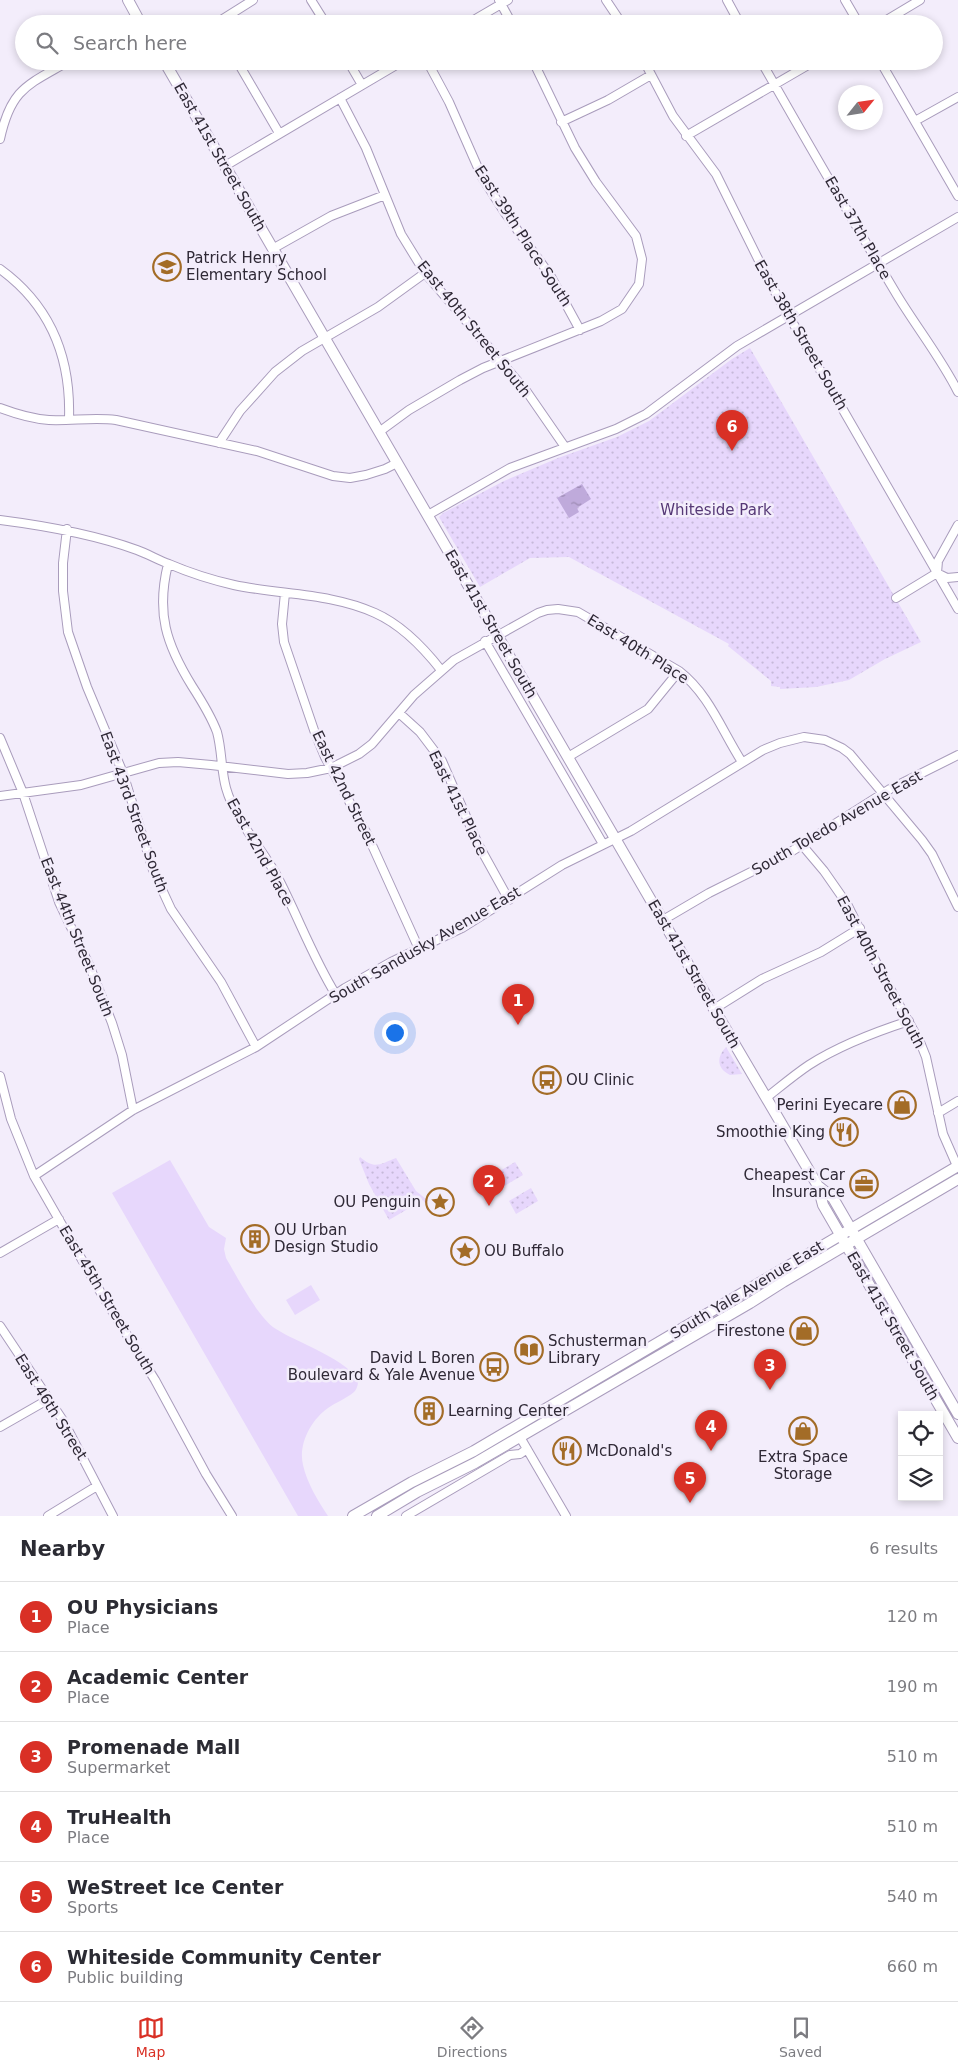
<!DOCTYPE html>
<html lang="en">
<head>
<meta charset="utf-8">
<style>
	body { margin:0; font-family:"DejaVu Sans",sans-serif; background:#f7f7f7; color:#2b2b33 }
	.controls { position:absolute; right:15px; bottom:15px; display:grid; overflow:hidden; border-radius:0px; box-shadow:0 2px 8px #0003 }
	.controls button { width:45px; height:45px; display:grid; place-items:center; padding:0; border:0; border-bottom:1px solid #e1e1e2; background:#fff; color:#2b2b33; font:25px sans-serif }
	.compass { position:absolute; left:838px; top:85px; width:45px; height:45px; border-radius:50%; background:#fff; box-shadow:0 2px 8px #0003; rotate:60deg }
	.you { position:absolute; left:394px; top:1032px; width:18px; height:18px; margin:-12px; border:4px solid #fff; border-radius:50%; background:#1a73e8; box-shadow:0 0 0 8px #1a73e833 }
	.badge { display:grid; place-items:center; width:32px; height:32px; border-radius:50%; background:#d93025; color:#fff; font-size:16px; font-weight:700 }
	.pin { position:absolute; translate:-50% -41px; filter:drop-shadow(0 1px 2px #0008) }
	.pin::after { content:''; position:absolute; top:26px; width:18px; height:15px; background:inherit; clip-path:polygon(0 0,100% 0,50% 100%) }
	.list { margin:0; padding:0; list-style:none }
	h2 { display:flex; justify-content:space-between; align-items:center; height:65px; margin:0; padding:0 20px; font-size:21px }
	h2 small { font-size:16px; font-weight:400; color:#7c7c81 }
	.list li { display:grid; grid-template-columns:32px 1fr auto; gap:15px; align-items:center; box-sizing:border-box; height:70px; padding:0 20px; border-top:1px solid #e1e1e2 }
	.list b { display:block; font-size:19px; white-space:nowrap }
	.list p { margin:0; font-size:16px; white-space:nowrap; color:#7c7c81 }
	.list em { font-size:16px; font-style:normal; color:#7c7c81 }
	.icon { flex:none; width:28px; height:28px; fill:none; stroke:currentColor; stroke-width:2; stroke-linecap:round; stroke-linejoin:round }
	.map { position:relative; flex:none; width:958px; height:1516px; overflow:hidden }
	.search { position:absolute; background:#fff; box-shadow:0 2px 8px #0003; left:15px; right:15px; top:15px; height:55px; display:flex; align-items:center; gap:12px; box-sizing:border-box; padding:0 18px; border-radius:28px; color:#7c7c81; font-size:19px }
	.sheet { height:485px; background:#fff }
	nav { display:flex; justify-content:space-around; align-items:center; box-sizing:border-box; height:70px; border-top:1px solid #e1e1e2; background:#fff; font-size:14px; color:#7c7c81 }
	nav a { display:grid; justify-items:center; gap:2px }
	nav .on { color:#d93025 }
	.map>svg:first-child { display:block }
	.grass { fill:#e7d7fc }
	.park { fill:url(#park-dots) }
	.water { fill:url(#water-ripples) }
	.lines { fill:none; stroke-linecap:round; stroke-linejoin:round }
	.minor-casing { stroke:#a99cbc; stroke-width:10 }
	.major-casing { stroke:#a99cbc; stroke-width:12 }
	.minor { stroke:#fff; stroke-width:8 }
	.major { stroke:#fff; stroke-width:10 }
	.labels { text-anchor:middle; stroke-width:5; stroke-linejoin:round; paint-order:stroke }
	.street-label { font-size:15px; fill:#2f2936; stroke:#f3edfb }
	.poi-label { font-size:15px; fill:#2f2936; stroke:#f3edfb; text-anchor:start }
	.park-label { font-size:15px; fill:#563976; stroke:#f3edfb }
</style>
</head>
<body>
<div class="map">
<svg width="958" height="1516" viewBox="0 0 958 1516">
	<defs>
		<pattern id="park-dots" width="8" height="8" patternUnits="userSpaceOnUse" patternTransform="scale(1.25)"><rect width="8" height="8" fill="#e7d7fc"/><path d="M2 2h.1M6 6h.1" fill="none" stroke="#c6b9d9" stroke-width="1.8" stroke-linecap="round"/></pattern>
		<pattern id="water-ripples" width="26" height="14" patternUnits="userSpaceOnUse" patternTransform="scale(1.25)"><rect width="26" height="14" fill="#bfaadb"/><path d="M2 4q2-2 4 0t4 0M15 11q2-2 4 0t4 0" fill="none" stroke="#9c8ab2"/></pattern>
	</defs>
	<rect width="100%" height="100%" fill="#f3edfb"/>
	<path class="grass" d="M170,1160L209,1227L226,1238L224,1249L226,1258C238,1278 258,1318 276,1329C294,1341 353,1362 358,1382C358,1386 356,1390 354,1392C346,1399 336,1402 328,1408C311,1420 298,1444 303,1465C307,1483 318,1501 328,1516H298L112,1193Z
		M311,1285L320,1300L295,1315L286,1300Z"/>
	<path class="park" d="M750,348L921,642L885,659L849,680L816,687L780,689V687L771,686V681L728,646L729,644L569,557L530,558L480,587L439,517L443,513L504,481L558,458L617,437L649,421L732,359Z
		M726,1047L742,1074L730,1075C717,1069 716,1057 726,1047Z
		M360,1157C375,1170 380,1164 396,1158L416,1191L426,1199V1202L425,1203L423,1200L389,1220L369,1184L359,1159Z
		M515,1162L523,1175L501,1188L493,1175Z
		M531,1188L538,1201L516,1214L509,1201Z"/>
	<path class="water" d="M582,484L591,499L577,508L579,512L569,518L557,498Z"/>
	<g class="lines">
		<defs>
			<path id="minor" d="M311,0L326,24
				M499,0L512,24
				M606,0L622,24
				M727,0L740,24
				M845,0L859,24
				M215,24L253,0
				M467,24L508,0
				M880,24L920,0
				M237,61L279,133
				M348,61L362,85
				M427,61L449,102L482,177L505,213L550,275L580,330
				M644,61L673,116L716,174L771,285L958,609
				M761,61C806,140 851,218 897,295C917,328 941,358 958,392
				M880,61L958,196
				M340,98L366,148L401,234L425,273L527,392L565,447
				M915,121L958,97
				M561,122L608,100L651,75
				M686,136L815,61
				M0,139C11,88 28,85 69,61
				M225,166L403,61
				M274,248L331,216L385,195
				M0,269C51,306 71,358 69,419
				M0,408C16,414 32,419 49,420C72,421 94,417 116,420L257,451L333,476L350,478L366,475L385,469L397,463
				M379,432L409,410L460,380L483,368L601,321L622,309L639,284L642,259L636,236L596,182L575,148L533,61
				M219,443L240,411L275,372L302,351L378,307L425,273
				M428,515L510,468L616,429L646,414L737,346L958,217
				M0,520C47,526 93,534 137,550C148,554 158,560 169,564C190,573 212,580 234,585C281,595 331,593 375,613C402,625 423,647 441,670
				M67,529L63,563V591L68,632L87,687L123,773L153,870L171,909L221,982L256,1047
				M168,564C156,613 166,644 192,686C201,700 211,716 217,732C222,750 221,770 226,788C235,820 261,847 277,876C298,916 312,956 336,995
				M937,573L938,561L958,525
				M937,573L947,578L958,577
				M285,593L282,624L284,642L315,733L325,757L367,834L419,949
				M896,598L937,573
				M485,641L603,844
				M399,713L420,732L442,761L478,844L509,900
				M0,738L23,793L59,902L90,967L112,1023L122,1055L133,1110
				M568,757L648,709L679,671
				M0,796L81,785L159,763L178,762L211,765L288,774L307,773L331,768L359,754L372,744L414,695L454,660L538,613L547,610L558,609L578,612L679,671C709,694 722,731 742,762
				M802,845L824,871L847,904L883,976L920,1042L926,1057L943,1134L957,1166
				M663,920L709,893L789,853L890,789L958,755
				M714,1009L762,979L821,952L860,928
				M0,1076L11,1119L34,1176L101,1293L155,1380L206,1474L232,1516
				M766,1098C780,1087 794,1075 809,1065C840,1045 875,1032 909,1021
				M938,1113L958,1101
				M34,1176L133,1110L256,1047L345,988L391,962L462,928L562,865L631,831L763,750L780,743L804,737L825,740L842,748L850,754L922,840L932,854L958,907
				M0,1253L59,1219
				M0,1326L64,1422L113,1516
				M0,1427L49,1399
				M520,1437L566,1516
				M48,1516L97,1486
				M406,1516L510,1455L520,1454L527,1449"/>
			<path id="major" d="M128,0L141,24
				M164,61L714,1009L818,1186L823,1205L958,1438
				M818,1186L833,1198L958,1414
				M353,1516L412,1482L474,1451L958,1166
				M377,1516L417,1492L475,1463L750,1303L783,1282L958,1179"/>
		</defs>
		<use href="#minor" class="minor-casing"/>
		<use href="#major" class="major-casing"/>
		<use href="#minor" class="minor"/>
		<use href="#major" class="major"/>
	</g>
	<defs>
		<symbol id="school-ring" viewBox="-11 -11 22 22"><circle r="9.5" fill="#f3edfb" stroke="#a36c27" stroke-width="1.5"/><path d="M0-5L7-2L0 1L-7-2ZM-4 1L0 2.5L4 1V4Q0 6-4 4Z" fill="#a36c27"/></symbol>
		<symbol id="bus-ring" viewBox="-11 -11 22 22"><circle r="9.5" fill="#f3edfb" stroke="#a36c27" stroke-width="1.5"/><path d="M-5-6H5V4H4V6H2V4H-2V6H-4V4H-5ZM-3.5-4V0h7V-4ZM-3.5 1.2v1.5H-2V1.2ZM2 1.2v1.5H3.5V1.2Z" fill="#a36c27"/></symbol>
		<symbol id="shop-ring" viewBox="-11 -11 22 22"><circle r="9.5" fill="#f3edfb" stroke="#a36c27" stroke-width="1.5"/><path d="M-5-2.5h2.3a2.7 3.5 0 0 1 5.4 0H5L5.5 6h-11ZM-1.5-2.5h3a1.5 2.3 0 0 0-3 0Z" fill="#a36c27"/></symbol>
		<symbol id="restaurant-ring" viewBox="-11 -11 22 22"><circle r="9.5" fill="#f3edfb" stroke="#a36c27" stroke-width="1.5"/><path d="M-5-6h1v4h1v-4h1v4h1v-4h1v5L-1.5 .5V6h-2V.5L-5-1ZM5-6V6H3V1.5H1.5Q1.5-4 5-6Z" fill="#a36c27"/></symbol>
		<symbol id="office-ring" viewBox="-11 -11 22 22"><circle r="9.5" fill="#f3edfb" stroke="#a36c27" stroke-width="1.5"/><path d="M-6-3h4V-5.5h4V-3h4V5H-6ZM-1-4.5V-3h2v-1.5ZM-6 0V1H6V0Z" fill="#a36c27"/></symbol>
		<symbol id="sight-ring" viewBox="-11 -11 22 22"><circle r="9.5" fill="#f3edfb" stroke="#a36c27" stroke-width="1.5"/><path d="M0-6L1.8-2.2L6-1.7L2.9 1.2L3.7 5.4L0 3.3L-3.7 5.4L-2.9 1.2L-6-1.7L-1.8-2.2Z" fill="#a36c27"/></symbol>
		<symbol id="building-ring" viewBox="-11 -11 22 22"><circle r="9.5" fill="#f3edfb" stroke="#a36c27" stroke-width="1.5"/><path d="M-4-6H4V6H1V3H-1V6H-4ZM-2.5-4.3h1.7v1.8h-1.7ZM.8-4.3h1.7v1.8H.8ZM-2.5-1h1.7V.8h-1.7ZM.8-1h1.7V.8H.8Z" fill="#a36c27"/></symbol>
		<symbol id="library-ring" viewBox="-11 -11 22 22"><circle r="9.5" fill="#f3edfb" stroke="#a36c27" stroke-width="1.5"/><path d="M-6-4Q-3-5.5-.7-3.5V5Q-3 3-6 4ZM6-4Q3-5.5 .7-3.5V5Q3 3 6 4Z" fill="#a36c27"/></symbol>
	</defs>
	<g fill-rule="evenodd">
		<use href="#school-ring" x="151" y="251" width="32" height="32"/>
		<use href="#bus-ring" x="531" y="1064" width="32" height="32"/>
		<use href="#shop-ring" x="886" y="1089" width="32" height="32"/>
		<use href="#restaurant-ring" x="828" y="1116" width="32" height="32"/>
		<use href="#office-ring" x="848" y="1168" width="32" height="32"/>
		<use href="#sight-ring" x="424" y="1186" width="32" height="32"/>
		<use href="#building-ring" x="239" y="1223" width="32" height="32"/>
		<use href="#sight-ring" x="449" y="1235" width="32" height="32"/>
		<use href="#shop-ring" x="788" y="1315" width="32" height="32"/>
		<use href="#library-ring" x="513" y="1334" width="32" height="32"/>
		<use href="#bus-ring" x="478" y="1351" width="32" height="32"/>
		<use href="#building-ring" x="413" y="1395" width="32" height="32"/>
		<use href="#shop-ring" x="787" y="1415" width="32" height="32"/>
		<use href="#restaurant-ring" x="551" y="1435" width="32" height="32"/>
	</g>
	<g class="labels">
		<g class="street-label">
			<text transform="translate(220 157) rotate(60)" y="5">East 41st Street South</text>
			<text transform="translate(858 228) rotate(60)" y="5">East 37th Place</text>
			<text transform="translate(523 236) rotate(57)" y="5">East 39th Place South</text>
			<text transform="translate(474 329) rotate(51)" y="5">East 40th Street South</text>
			<text transform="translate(801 335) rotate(60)" y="5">East 38th Street South</text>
			<text transform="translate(491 624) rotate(60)" y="5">East 41st Street South</text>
			<text transform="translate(638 649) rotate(32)" y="5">East 40th Place</text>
			<text transform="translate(344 788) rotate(64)" y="5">East 42nd Street</text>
			<text transform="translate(458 803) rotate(64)" y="5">East 41st Place</text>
			<text transform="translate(134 812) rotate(70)" y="5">East 43rd Street South</text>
			<text transform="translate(837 823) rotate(-30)" y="5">South Toledo Avenue East</text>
			<text transform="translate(260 852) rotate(61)" y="5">East 42nd Place</text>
			<text transform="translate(77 937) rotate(68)" y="5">East 44th Street South</text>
			<text transform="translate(425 945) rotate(-30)" y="5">South Sandusky Avenue East</text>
			<text transform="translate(881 972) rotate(62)" y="5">East 40th Street South</text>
			<text transform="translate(694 974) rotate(60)" y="5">East 41st Street South</text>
			<text transform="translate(747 1290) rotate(-31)" y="5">South Yale Avenue East</text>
			<text transform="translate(107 1300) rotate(59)" y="5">East 45th Street South</text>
			<text transform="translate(893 1326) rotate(60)" y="5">East 41st Street South</text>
			<text transform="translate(51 1407) rotate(58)" y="5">East 46th Street</text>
		</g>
		<g class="poi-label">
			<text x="186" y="263">Patrick Henry<tspan x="186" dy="17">Elementary School</tspan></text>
			<text x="566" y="1085">OU Clinic</text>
			<text x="883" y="1110" text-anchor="end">Perini Eyecare</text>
			<text x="825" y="1137" text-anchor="end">Smoothie King</text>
			<text x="845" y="1180" text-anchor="end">Cheapest Car<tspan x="845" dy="17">Insurance</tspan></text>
			<text x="421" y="1207" text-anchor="end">OU Penguin</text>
			<text x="274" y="1235">OU Urban<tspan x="274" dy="17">Design Studio</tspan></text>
			<text x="484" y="1256">OU Buffalo</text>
			<text x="785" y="1336" text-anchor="end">Firestone</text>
			<text x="548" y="1346">Schusterman<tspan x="548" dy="17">Library</tspan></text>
			<text x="475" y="1363" text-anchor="end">David L Boren<tspan x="475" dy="17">Boulevard &amp; Yale Avenue</tspan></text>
			<text x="448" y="1416">Learning Center</text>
			<text x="586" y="1456">McDonald's</text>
			<text x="803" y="1462" text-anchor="middle">Extra Space<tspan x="803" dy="17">Storage</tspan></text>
		</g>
		<g class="park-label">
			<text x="716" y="515">Whiteside Park</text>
		</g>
	</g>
</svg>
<div class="controls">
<button><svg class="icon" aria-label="locate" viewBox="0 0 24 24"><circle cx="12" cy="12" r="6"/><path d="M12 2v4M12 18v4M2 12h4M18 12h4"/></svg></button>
<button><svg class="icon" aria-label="layers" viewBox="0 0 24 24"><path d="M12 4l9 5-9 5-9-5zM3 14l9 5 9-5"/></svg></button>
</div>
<svg class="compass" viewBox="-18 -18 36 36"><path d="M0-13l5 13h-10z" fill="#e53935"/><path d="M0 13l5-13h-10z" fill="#7c7c81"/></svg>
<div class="you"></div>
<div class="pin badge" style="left:518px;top:1025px">1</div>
<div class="pin badge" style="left:489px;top:1206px">2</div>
<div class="pin badge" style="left:770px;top:1390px">3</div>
<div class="pin badge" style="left:711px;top:1451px">4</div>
<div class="pin badge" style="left:690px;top:1503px">5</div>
<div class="pin badge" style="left:732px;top:451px">6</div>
<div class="search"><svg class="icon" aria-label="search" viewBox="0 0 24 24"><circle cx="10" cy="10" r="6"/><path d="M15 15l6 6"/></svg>Search here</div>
</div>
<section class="sheet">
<h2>Nearby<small>6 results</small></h2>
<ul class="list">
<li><span class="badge">1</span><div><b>OU Physicians</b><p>Place</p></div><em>120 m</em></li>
<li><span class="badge">2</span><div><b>Academic Center</b><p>Place</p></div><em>190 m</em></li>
<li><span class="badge">3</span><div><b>Promenade Mall</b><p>Supermarket</p></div><em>510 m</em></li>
<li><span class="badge">4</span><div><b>TruHealth</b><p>Place</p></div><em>510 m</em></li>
<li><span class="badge">5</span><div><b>WeStreet Ice Center</b><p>Sports</p></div><em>540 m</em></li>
<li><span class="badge">6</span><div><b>Whiteside Community Center</b><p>Public building</p></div><em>660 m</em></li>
</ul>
</section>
<nav>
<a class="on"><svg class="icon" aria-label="map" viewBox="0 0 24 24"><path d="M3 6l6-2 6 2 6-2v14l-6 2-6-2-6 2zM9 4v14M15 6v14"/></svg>Map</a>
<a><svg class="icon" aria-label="directions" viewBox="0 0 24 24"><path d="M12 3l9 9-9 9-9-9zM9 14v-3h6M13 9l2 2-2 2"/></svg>Directions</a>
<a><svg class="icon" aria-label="saved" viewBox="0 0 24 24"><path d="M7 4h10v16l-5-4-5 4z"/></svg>Saved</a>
</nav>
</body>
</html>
